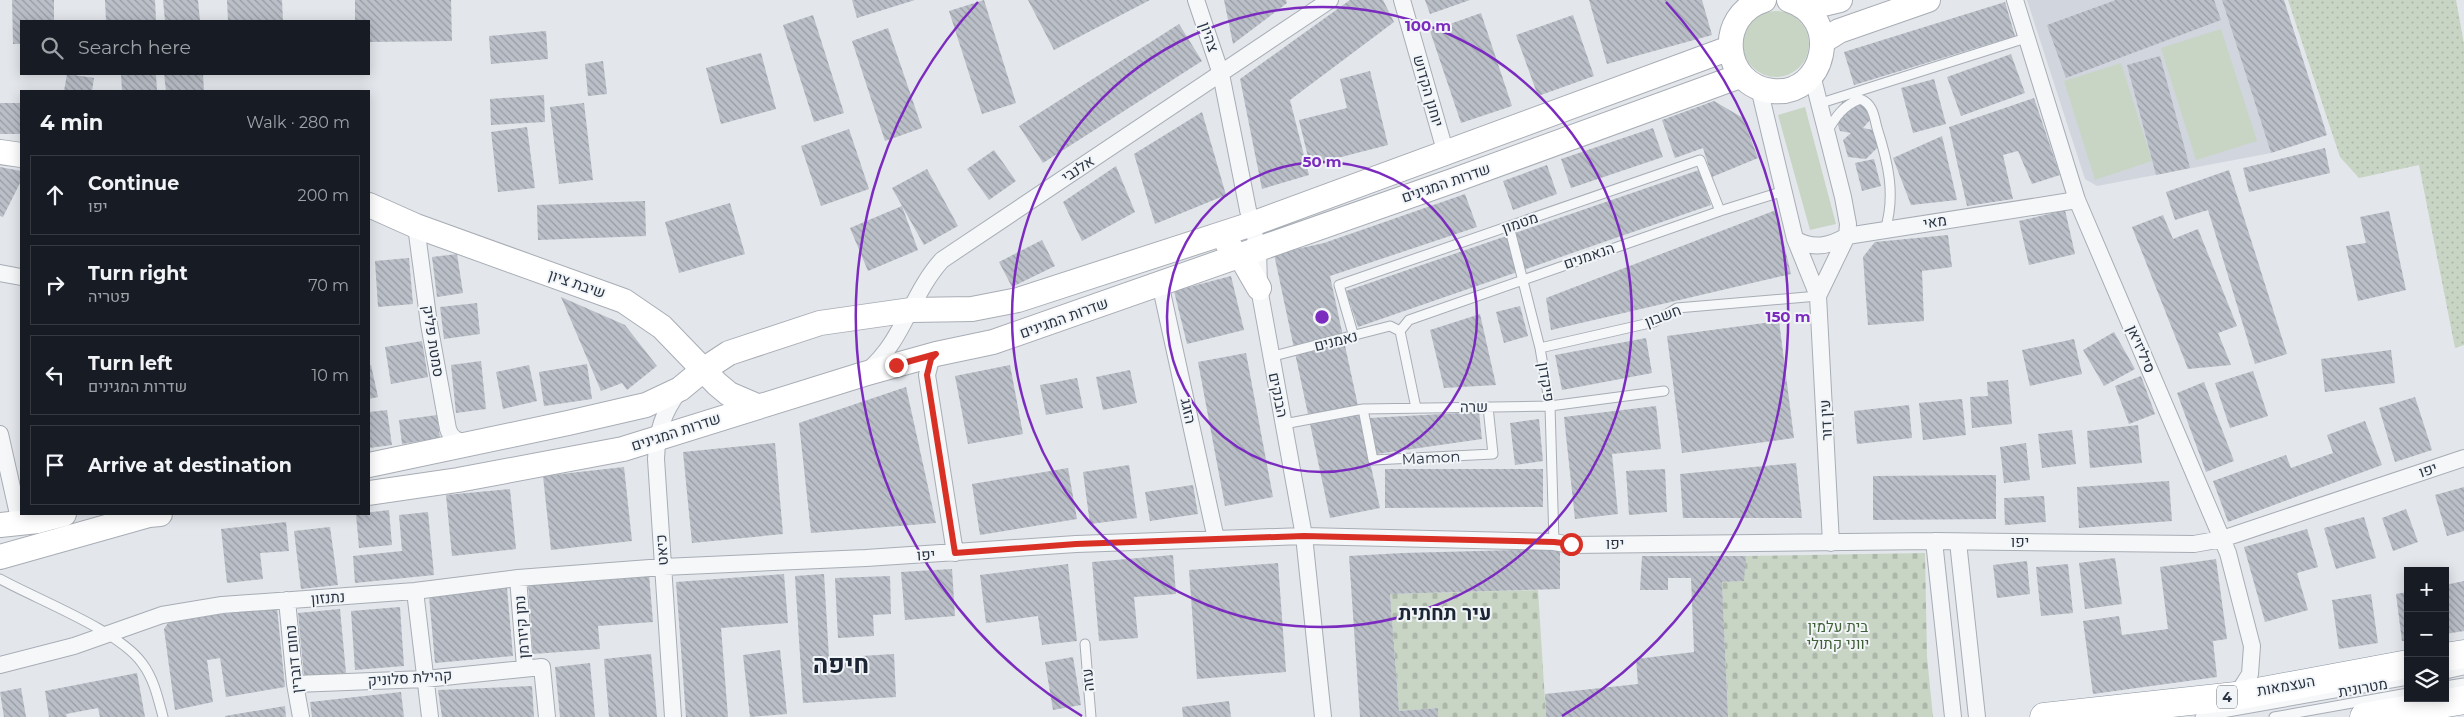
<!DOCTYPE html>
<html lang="en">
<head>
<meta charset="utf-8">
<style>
	body { margin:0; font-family:Montserrat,Heebo,sans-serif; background:#242831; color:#f1f3f6 }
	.controls { position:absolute; right:15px; bottom:15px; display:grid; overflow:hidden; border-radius:0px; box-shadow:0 2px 12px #0003 }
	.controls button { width:45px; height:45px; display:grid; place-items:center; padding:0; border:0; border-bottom:1px solid #363941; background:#171b24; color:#f1f3f6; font:25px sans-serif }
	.stop { position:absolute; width:15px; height:15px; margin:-11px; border:4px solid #d93025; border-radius:50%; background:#fff }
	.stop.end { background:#d93025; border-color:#fff; box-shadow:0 1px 5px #0008 }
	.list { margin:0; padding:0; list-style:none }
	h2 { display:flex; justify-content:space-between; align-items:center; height:65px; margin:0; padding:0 20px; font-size:21px }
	h2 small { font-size:16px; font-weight:400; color:#9ea1a6 }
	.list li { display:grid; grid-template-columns:32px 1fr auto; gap:15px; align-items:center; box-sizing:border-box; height:80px; margin:0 10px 10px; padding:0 10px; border:1px solid #363941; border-radius:0px }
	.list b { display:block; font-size:19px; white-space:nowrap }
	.list p { margin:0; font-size:16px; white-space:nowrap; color:#9ea1a6 }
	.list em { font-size:16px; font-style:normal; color:#9ea1a6 }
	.icon { flex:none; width:28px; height:28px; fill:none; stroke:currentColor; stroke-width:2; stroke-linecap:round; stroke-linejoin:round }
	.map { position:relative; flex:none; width:2464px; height:717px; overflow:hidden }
	.search { position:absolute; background:#171b24; box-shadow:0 2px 12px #0003; left:20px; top:20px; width:350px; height:55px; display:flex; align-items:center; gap:12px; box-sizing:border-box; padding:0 18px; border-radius:0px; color:#9ea1a6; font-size:19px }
	.panel { position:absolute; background:#171b24; box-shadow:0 2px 12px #0003; left:20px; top:90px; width:350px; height:425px; border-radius:0px }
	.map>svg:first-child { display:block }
	.built { fill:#d1d5dd }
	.green { fill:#c8d5c4 }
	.cemetery { fill:url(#cemetery-stones) }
	.park { fill:url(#park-dots) }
	.building { fill:url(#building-back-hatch) }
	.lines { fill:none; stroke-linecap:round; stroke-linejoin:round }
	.lane-casing { stroke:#a8adb5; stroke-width:11 }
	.street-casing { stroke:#a8adb5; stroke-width:18 }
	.secondary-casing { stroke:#a8adb5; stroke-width:26 }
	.highway-casing { stroke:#8a94a2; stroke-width:29 }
	.lane { stroke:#f5f7f9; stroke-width:9 }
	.street { stroke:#f5f7f9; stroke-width:16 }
	.secondary { stroke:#fff; stroke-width:24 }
	.highway { stroke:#fff; stroke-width:28 }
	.route { stroke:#d93025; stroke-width:6 }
	.ring { fill:none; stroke:#7b2cbf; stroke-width:2.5 }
	.labels { text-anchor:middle; stroke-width:4; stroke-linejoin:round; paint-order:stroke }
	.shield { fill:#f2f5f8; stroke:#666e79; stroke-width:1 }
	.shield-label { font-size:14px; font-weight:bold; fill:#2a3443 }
	.street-label { font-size:15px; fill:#2a3443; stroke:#f2f5f8 }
	.park-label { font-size:15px; fill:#3f5f37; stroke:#f2f5f8 }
	.district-label { font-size:20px; font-weight:bold; fill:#1c2534; stroke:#f2f5f8 }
	.town-label { font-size:25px; font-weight:bold; fill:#1c2534; stroke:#f2f5f8 }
	.centre { fill:#7b2cbf; stroke:#f2f5f8; stroke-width:2.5 }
	.ring-label { font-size:15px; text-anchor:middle; font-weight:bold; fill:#7b2cbf; stroke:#f2f5f8; stroke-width:4; stroke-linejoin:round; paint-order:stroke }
</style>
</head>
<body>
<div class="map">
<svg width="2464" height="717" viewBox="0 0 2464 717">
	<defs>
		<pattern id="cemetery-stones" width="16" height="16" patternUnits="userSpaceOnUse" patternTransform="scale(1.25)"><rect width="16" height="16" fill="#c8d5c4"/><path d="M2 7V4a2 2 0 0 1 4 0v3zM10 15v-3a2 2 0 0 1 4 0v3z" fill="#acb7aa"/></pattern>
		<pattern id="park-dots" width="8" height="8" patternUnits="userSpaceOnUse" patternTransform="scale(1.25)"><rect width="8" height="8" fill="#c8d5c4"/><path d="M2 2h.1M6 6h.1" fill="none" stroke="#acb7aa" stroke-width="1.8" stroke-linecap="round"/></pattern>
		<pattern id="building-back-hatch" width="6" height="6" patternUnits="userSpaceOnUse" patternTransform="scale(1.25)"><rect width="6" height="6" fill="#babfc8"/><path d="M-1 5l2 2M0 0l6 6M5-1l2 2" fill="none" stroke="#979ca4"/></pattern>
	</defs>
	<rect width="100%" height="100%" fill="#e3e6eb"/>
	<path class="built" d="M2027,0H2222L2271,153L2097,186L2085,179Z"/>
	<path class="green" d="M1743 44a33 33 0 1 1 66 0a33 33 0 1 1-66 0Z
		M2221,29L2257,141L2196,160L2161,48Z
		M2121,63L2152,161L2095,180L2064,81Z
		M1805,107L1836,224L1810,230L1778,115Z"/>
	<path class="cemetery" d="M1925,553L1927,657L1933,717H1728L1722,582L1743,581L1746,556Z
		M1538,590L1546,717H1438L1437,708L1399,711L1390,594Z"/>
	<path class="park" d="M2288,0H2456L2464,44V345L2455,348L2419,165L2359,178L2340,157Z"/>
	<path class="building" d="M12,0H54V21H21V44H13Z
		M105,0H155L156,21H106Z
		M163,0H198L200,21H165Z
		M227,0H282L283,21H228Z
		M355,0H451L452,41L369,42V21H355Z
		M852,0H915L857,18Z
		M984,0L1016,103L982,114L949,11Z
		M1028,0H1150L1054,50Z
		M1224,0H1286L1287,3L1233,44Z
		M1350,0H1383L1394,22L1290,100L1309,175L1262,189L1240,79Z
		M1425,0H1470L1430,14Z
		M1589,0H1702L1712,35L1607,64Z
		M2116,0H2214L2221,20L2066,78L2047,25Z
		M2222,0H2284L2327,135L2271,153Z
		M2005,2L2015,36L1854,85L1844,52Z
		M1481,13L1512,106L1461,123L1430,31Z
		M813,15L844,113L814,122L783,25Z
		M1573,15L1594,76L1538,96L1516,35Z
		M1179,24L1202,61L1043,163L1019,126Z
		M888,28L922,128L885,141L852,41Z
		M546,31L548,59L491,64L489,36Z
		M761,53L776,109L721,124L706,68Z
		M2011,54L2025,93L1961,116L1947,77Z
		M2160,56L2190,168L2156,175L2127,65Z
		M603,61L607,94L588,96L585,64Z
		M1370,71L1388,145L1310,165L1299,120L1347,108L1340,79Z
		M67,74L94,78L92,91H64Z
		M121,74H156L157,91H122Z
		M164,74H203L204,91H166Z
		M1934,79L1946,124L1913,133L1901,88Z
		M544,95L545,122L491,125L490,99Z
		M1846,97L1864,103L1870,120L1863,128L1873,130L1879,146L1866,159L1848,157L1843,140L1851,133L1840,131L1834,113Z
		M2034,98L2060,175L2032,184L2018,151L2003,155L2013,199L1967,206L1949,127Z
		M1714,101L1743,118L1758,158L1712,177L1703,148L1675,158L1662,120Z
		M0,103H21V134H0Z
		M584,103L593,180L559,184L550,107Z
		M1202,112L1226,195L1155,224L1134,154Z
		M527,127L535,188L498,192L491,132Z
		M1653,128L1663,157L1571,188L1561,159Z
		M849,129L869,189L821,206L801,146Z
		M1942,136L1957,200L1911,205L1893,158Z
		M2325,148L2330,173L2249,192L2243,168Z
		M994,150L1016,181L989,200L967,169Z
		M1874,159L1881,186L1862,191L1855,163Z
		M1547,165L1557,194L1513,210L1503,181Z
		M1116,166L1135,212L1082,241L1063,202Z
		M0,167L21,171V181L3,217L0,216Z
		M927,169L958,226L924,245L892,188Z
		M1699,170L1711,205L1358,327L1346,291Z
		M2229,170L2287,354L2255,364L2208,210L2175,220L2166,192Z
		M1465,194L1477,227L1330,276L1380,508L1330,518L1274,254L1324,243Z
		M645,201L646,236L538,240L537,205Z
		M730,203L745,254L679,273L665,222Z
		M902,206L918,250L868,271L850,228Z
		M1776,210L1791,274L1551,330L1546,298Z
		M2065,210L2075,254L2029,265L2019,221Z
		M2389,211L2406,290L2358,301L2346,246L2366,243L2360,217Z
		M2163,215L2173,239L2198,229L2237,326L2218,333L2231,365L2188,369L2132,227Z
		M1948,235L1952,267L1922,271L1924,321L1868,325L1863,257L1875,242Z
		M1042,240L1055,266L1012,287L999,262Z
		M457,254L463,293L437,297L432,257Z
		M409,258L413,304L378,307L375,261Z
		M1231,276L1244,330L1187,344L1174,291Z
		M561,297L625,325L657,366L627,390L622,383L601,391Z
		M477,303L480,334L444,339L440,307Z
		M1520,306L1528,336L1504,343L1496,312Z
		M1480,314L1496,385L1444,388L1430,330Z
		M1779,321L1794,438L1682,453L1667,336Z
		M2114,332L2135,369L2104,386L2083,350Z
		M1646,338L1652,373L1562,390L1555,355Z
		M2074,339L2082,374L2030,386L2022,350Z
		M422,341L428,377L391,384L385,347Z
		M2391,350L2395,383L2325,392L2321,359Z
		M1246,353L1273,497L1225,506L1198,362Z
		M481,361L486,409L456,413L451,365Z
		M587,364L592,399L544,406L539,372Z
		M369,365H371L378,397L369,399Z
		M529,365L537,401L503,409L496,372Z
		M1010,365L1023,434L968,444L955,376Z
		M1130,370L1137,403L1103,410L1096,377Z
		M2253,371L2268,416L2230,428L2215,383Z
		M2141,376L2155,414L2129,424L2115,386Z
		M1077,378L1083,408L1046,415L1040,385Z
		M2008,380L2012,424L1972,428L1970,397L1988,396L1987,382Z
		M2204,382L2234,461L2206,472L2177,393Z
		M906,387L936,523L811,533L799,423Z
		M2415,397L2432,450L2395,462L2379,408Z
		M1962,399L1966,435L1923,440L1919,403Z
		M1909,405L1912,438L1857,444L1854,411Z
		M1656,406L1661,449L1612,454L1618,514L1575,519L1564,417Z
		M387,410L392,445L369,448V412Z
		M1479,412L1482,439L1377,454L1369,418Z
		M437,415L440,438L402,444L399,420Z
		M1539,419L1543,461L1515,465L1510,423Z
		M2365,421L2382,465L2228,522L2213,481L2286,455L2291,468L2333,453L2327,435Z
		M2138,425L2142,463L2090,468L2087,431Z
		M2072,430L2076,464L2042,468L2038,434Z
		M775,443L783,534L692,543L683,452Z
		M2026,443L2030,480L2004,483L2000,447Z
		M1796,463L1802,518H1683L1680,474Z
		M1129,465L1137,518L1090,524L1083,472Z
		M624,467L632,541L551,550L543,476Z
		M1068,468L1077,519L980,535L972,484Z
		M1385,469H1543V507L1385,508Z
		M1665,469L1667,512L1629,515L1626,471Z
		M1996,475V519L1873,520V476Z
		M2169,481L2172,521L2079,528L2077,487Z
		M1193,485L1198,514L1150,521L1145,492Z
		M2464,487V531L2447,536L2435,495Z
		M510,489L516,549L452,556L446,495Z
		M2044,496L2046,522L2005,525L2004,498Z
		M2406,509L2418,542L2393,551L2382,518Z
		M389,510L392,545L359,548L356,514Z
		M428,512L434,575L355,583L353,556L402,551L399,515Z
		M2364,517L2376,558L2336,569L2324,528Z
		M286,522L289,551L260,553L263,579L227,583L221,529Z
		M330,527L338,585L301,589L294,531Z
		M2307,529L2318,567L2297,573L2308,610L2265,622L2244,547Z
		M1560,549V589L1390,594L1399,711L1438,708V717H1360L1349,556L1403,553Z
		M1173,555L1176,594L1134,597L1138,638L1099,641L1092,562Z
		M1642,556H1746L1744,581L1722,582L1728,717H1546L1545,694L1638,684L1636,659L1694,652L1691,578H1668V590H1640Z
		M2115,558L2122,604L2085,609L2079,563Z
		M2216,559L2227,639L2213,641L2217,677L2093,694L2083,621L2119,616L2122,635L2168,629L2160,567Z
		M2027,561L2030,594L1997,598L1993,565Z
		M1278,563L1286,672L1197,679L1189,570Z
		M1068,564L1077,641L1042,645L1038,616L986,623L980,575Z
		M2068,564L2073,613L2041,616L2036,567Z
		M952,569L955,616L905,620L901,572Z
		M649,574L653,622L598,626L600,649L533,654L528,584Z
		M784,574L788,623L721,628L728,717H686L676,582Z
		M824,574L829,658L894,654L896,697L803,703L795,576Z
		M890,576L891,614L873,615L874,636L838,638L835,578Z
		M2464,581V631L2445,634V585Z
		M507,588L513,656L435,663L429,596Z
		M2408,592V641H2402L2396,594Z
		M2371,594L2378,643L2339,649L2332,600Z
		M400,607L404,666L355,670L351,611Z
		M277,608L285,687L226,697L220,658L207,660L213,702L175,710L164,629L170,620Z
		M340,609L346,673L304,677L298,613Z
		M780,650L787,714L750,717L743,655Z
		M651,654L657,717H609L604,659Z
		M1073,657L1081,705L1053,710L1045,662Z
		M590,663L595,717H560L555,667Z
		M137,673L145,717H100L98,708L66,714L67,717H49L45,691Z
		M532,686L534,717H442L438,690Z
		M21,688L26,717H4L0,692Z
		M401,692L404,717H312L310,702Z
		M1229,701L1231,717H1183L1182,707Z
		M285,706L286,717H225V716Z"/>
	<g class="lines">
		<defs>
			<path id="lane" d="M1818,104L2026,38
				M1827,132C1836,116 1843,106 1860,99C1873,104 1874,116 1877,128C1888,162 1896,195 1885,230
				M1509,226L1540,348L1550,406L1554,542
				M1400,331L1409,320L1720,211L1784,191
				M1400,331L1416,408
				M1354,337L1339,285L1700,160L1720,211
				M1540,348L1654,322L1677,308L1818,296
				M1270,357L1390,326L1400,331
				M1363,409L1373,460L1493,454L1488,407
				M1284,424L1363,409L1550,406L1664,391
				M0,579C38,600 118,630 142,663C154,679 158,698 163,717
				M1085,644L1091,717
				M2445,674L2464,670
				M2445,686L2464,683
				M2200,717L2408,680
				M2274,717L2408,693"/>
			<path id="street" d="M1196,0L1221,74L1248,210L1258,248L1259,288L1304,536L1323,717
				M1402,0L1446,154
				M2015,0L2077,200L2228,553L2252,646L2250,674L2236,696
				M1812,75L1843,197L1848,224L1847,236L1818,296
				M1759,88L1795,239L1818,296L1831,543
				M416,226L429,324L448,429C451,439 459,442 469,443
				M1795,239C1813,250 1830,246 1847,236L2077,200
				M0,273L21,277
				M1160,283L1216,539
				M936,354L931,359L927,375L955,553
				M867,371C903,342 911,294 942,260L1330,0
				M0,434L20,523
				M1934,541L1953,717
				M1958,542L1977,717
				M518,578L525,667
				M415,591L430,717
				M287,600L295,684L301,717
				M0,665L74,646L162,615L222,605L415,591L518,578L663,567L866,558L1076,544L1304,536L1554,542L1571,545L1934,541L2194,544L2222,539L2464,458
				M295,684L425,679L542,667L547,717
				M673,717L656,459C657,431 663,413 679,391"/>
			<path id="secondary" d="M1764,0C1716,15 1721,85 1772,91C1826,97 1843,17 1789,0
				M1806,8L1840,0
				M1823,41L1839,31L1928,0
				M0,152L21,155
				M369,205L416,226L624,301L662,327L717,384L729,394L757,406
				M1228,245L1244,262L1259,288
				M369,465L568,423L646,405L680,389L703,370L729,353L820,323L911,310L972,309L1018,300L1252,224L1730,48
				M369,493L458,480L623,449L864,374L936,354L993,342L1455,180L1740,76
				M0,525L38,521L64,514
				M0,557L149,515L160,514"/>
			<path id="highway" d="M2445,657L2464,654
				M2044,717L2236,696L2408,664
				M2364,717L2464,700"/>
		</defs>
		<use href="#lane" class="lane-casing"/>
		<use href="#street" class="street-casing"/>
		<use href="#secondary" class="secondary-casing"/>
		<use href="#highway" class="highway-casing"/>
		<use href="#lane" class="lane"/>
		<use href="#street" class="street"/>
		<use href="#secondary" class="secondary"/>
		<use href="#highway" class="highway"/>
	</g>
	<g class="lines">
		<path class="route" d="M896,365L936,354L931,359L927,375L955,553L1076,544L1304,536L1554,542L1571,544"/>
	</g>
	<g class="ring">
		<circle cx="1322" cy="317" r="155"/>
		<circle cx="1322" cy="317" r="310"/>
		<path d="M1082 716A466 466 0 0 1 978 2M1666 2A466 466 0 0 1 1562 716"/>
	</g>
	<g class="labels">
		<rect class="shield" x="2217" y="685.5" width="20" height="23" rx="4"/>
		<g class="shield-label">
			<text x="2227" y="702">4</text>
		</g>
		<g class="street-label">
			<text transform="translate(1209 37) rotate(71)" y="5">צהיון</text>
			<text transform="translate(1428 91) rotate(74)" y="5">יוחנן הקדוש</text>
			<text transform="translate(1078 169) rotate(-33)" y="5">אלנבי</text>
			<text transform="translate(1446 183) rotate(-19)" y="5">שדרות המגינים</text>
			<text transform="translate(1935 222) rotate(-9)" y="5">מאי</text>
			<text transform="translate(1520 223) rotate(-19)" y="5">מטמון</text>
			<text transform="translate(1589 256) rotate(-19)" y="5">הנאמנים</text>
			<text transform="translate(577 284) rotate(19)" y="5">שיבת ציון</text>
			<text transform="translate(1663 316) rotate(-21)" y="5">חשבון</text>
			<text transform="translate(1064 318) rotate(-20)" y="5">שדרות המגינים</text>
			<text transform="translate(433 341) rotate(81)" y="5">סמטת פליק</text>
			<text transform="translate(1336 341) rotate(-14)" y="5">נאמנים</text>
			<text transform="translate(2141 349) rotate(67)" y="5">סיליזיאן</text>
			<text transform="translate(1546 382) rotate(81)" y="5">פיקדון</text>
			<text transform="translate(1278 395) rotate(78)" y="5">הבנקים</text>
			<text transform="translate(1474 407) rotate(-1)" y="5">שרה</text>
			<text transform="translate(1188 411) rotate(78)" y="5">הזגג</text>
			<text transform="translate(1826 420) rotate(-93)" y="5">עין דור</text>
			<text transform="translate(676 432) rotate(-18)" y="5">שדרות המגינים</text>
			<text transform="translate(1431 458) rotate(-3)" y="5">Mamon</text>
			<text transform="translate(2428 470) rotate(-19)" y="5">יפו</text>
			<text x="2020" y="547">יפו</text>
			<text x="1615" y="549">יפו</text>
			<text transform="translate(662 550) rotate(-94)" y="5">כיאט</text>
			<text transform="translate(926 555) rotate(-3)" y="5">יפו</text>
			<text transform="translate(328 598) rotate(-4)" y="5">נתנזון</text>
			<text transform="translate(522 627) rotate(-94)" y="5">נתן קיזרמן</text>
			<text transform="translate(294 659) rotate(-96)" y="5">נחום דוברין</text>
			<text transform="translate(410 678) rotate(-4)" y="5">קהילת סלוניק</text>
			<text transform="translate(1088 680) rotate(-95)" y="5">עזה</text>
			<text transform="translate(2286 686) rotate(-10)" y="5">העצמאות</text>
			<text transform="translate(2363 688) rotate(-10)" y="5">מטרונית</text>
		</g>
		<g class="park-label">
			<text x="1838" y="632">בית עלמין<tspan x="1838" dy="17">יווני קתולי</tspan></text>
		</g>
		<g class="district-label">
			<text x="1445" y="620">עיר תחתית</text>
		</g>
		<g class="town-label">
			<text x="841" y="673">חיפה</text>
		</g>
	</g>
	<circle cx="1322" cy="317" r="8" class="centre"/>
	<g class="ring-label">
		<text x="1428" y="31">100 m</text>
		<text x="1322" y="167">50 m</text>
		<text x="1788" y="322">150 m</text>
	</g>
</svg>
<div class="controls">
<button>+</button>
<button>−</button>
<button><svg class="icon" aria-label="layers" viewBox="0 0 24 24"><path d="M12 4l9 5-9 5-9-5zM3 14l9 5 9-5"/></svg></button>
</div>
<div class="stop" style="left:1571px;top:544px"></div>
<div class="stop end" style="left:896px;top:365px"></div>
<div class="search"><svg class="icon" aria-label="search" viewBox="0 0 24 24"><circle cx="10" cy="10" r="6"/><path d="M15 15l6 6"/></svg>Search here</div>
<section class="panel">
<h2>4 min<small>Walk · 280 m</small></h2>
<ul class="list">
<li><svg class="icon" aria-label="ahead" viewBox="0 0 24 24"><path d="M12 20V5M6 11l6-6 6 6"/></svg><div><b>Continue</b><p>יפו</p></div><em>200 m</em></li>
<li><svg class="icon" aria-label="right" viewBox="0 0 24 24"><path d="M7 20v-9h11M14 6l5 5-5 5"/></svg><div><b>Turn right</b><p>פטריה</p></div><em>70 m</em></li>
<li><svg class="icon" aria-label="left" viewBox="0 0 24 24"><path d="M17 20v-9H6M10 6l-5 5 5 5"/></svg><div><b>Turn left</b><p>שדרות המגינים</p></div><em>10 m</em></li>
<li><svg class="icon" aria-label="arrive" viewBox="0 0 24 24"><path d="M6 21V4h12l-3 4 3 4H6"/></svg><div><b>Arrive at destination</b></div></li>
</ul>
</section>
</div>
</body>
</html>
